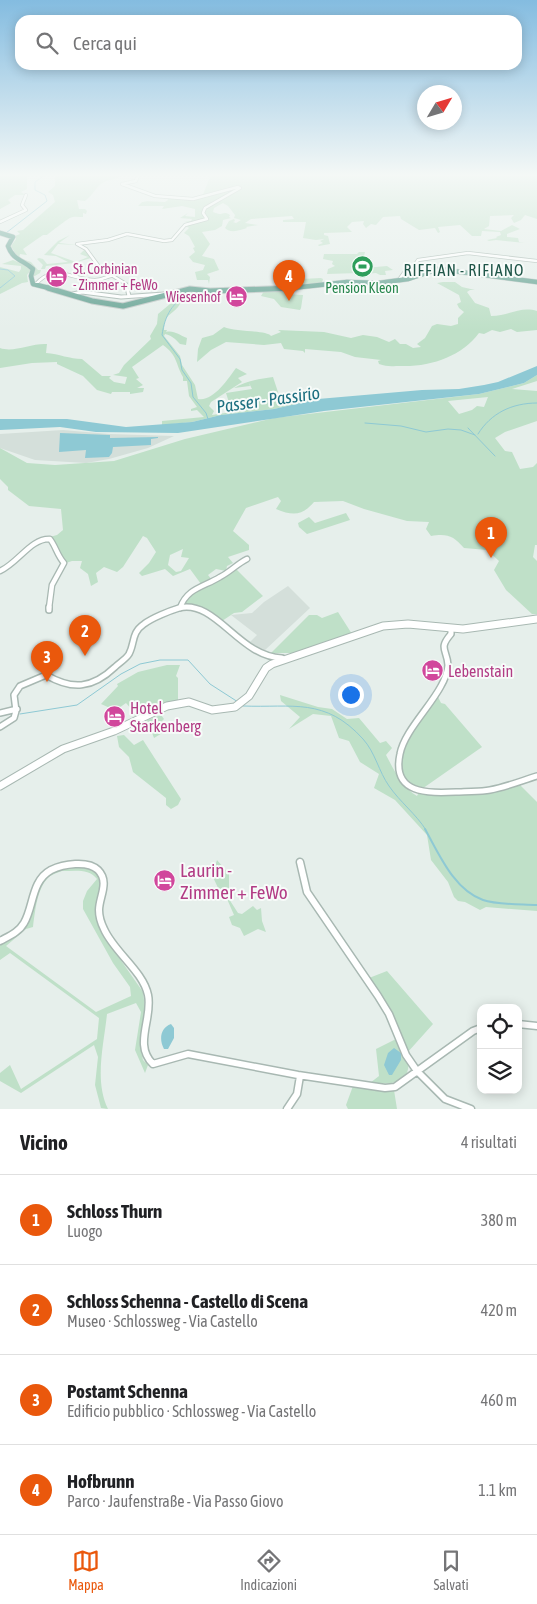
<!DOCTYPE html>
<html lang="it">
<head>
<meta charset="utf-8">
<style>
	body { margin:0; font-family:"Asap Condensed",sans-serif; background:#f2f2f2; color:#202124 }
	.controls { position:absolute; right:15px; bottom:15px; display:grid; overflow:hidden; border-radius:10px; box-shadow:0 2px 12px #0003 }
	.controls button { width:45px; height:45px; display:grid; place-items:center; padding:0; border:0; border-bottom:1px solid #e0e0e0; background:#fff; color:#202124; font:25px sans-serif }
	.compass { position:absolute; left:417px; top:85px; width:45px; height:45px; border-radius:50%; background:#fff; box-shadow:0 2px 12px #0003; rotate:52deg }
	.you { position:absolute; left:350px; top:694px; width:18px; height:18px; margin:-12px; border:4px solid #fff; border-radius:50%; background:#1a73e8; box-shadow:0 0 0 8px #1a73e833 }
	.badge { display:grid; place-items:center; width:32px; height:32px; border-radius:50%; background:#ea580c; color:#fff; font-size:16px; font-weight:700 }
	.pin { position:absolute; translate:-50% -41px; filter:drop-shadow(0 1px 2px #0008) }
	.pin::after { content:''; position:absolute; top:26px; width:18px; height:15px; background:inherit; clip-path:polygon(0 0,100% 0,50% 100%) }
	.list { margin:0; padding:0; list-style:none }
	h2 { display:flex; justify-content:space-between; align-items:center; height:65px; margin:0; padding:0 20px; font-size:21px }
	h2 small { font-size:16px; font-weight:400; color:#757577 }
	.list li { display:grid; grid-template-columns:32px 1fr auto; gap:15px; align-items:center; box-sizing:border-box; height:90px; padding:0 20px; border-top:1px solid #e0e0e0 }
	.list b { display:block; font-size:19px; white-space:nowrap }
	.list p { margin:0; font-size:16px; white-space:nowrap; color:#757577 }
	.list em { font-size:16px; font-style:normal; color:#757577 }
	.icon { flex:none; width:28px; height:28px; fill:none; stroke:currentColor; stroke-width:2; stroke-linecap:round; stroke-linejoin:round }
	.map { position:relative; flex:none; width:537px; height:1109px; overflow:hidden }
	.search { position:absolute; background:#fff; box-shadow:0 2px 12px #0003; left:15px; right:15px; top:15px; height:55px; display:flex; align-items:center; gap:12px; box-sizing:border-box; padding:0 18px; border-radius:15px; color:#757577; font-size:19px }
	.sheet { height:425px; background:#fff }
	nav { display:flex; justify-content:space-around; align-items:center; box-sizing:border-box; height:70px; border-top:1px solid #e0e0e0; background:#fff; font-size:14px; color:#757577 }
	nav a { display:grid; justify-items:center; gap:2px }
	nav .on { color:#ea580c }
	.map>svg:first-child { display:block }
	.built { fill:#d4dfda }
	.green { fill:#bfe0c8; fill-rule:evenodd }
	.water { fill:#8ec9d4 }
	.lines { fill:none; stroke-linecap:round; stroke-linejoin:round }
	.stream-far1 { stroke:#8ec9d4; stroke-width:1 }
	.stream { stroke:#8ec9d4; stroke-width:2 }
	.minor-far4-casing { stroke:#a8b8b2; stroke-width:4 }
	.minor-far3-casing { stroke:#a8b8b2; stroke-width:5 }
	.minor-far2-casing { stroke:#a8b8b2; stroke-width:7 }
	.minor-far1-casing { stroke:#a8b8b2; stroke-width:8 }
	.minor-casing { stroke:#a8b8b2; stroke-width:9 }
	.tertiary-casing { stroke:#a8b8b2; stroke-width:9 }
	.primary-far1-casing { stroke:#c2cac8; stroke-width:5.5 }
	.primary-casing { stroke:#c2cac8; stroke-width:7 }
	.minor-far4 { stroke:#fff; stroke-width:2.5 }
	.minor-far3 { stroke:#fff; stroke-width:3 }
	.minor-far2 { stroke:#fff; stroke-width:4.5 }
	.minor-far1 { stroke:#fff; stroke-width:5 }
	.minor { stroke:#fff; stroke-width:6 }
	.tertiary { stroke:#fff; stroke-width:7 }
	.primary-far1 { stroke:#6aa596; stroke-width:4.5 }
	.primary { stroke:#6aa596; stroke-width:5 }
	.labels { text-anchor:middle; stroke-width:4; stroke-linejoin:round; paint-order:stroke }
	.far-hotel-label { font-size:14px; fill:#b23c85; stroke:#f7fbf9; text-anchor:start }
	.far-leisure-label { font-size:14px; fill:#27864d; stroke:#f7fbf9 }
	.far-quarter-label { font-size:16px; letter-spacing:1px; fill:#1f5548; stroke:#f7fbf9 }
	.hotel-label { font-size:16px; fill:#b23c85; stroke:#f7fbf9; text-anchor:start }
	.water-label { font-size:18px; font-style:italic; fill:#1c6f80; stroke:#f7fbf9 }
	.near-hotel-label { font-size:19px; fill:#b23c85; stroke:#f7fbf9; text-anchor:start }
</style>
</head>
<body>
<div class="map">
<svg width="537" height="1109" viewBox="0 0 537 1109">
	<rect width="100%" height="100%" fill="#e6efeb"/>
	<path class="built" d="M63,430L109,434L174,436L148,448L109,459L86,463L35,460L0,448V434Z
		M288,586L310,608L264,651L250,642L257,635L231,615L252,613L264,602Z"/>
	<path class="green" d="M0,175H27V189L21,192L26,195H15L8,200L11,203L0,209Z
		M55,175H124C117,179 111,179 104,182C96,186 94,194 85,201L77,200L79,209H85L87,211L86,214L83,213V217C79,217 73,216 70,218C66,220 48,234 47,235H43L23,249L27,255L20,254L19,258L31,262L38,270H41L40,273L33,277L35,268L29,263L19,260L11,246L16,239L15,236L20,234L17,231L23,230L55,202L53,195L48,192L55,186Z
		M217,175H537V219L525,215L521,220L514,223L511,218L514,215L490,216L489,226L484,229L501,231L512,225L520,229L507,234V237L518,238L519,242L525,243L496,240L489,241L487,240L497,238L496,237L501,235L500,232L482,231L481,236H472L460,225L438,227L440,232L438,233L435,228L419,230L401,219L400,216L383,217L376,225L371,224L366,228L363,224L364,221L352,222L347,227L352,232L324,233V235L328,236L330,244L319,246L318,245L323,243L320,241L324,239L316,240L303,238L306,222H283V220L294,219L292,216L251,219L245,223L258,225L246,227L247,228C240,230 231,234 225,228L229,221L234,219L235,221L233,222L236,223L241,220L234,218L235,215L228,206L223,203L214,208L213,212L219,214C223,214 225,211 230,215L229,217L231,218L223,220L222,226L215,230L202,232L210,244L202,256L214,259L219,270L207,274L210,277L209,284L208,280H197L195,272L203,270L205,265L193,262L189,257L195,252L193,248L195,247L189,236L184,233L189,228L185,225L190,222L184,221H191L192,219L180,218L188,213L185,216L195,217V209L182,206L162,209L164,206H138L142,202H147L143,201L165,202L168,200L167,198L191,199L202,197L210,177Z
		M70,235L59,243L77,245L58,244L51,253L76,262L88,257L80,254L85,249L91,258L74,263L46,266L45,269H41L43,265L37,259L39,258L43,259L47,264L68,262L56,256L44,255L58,241Z
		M359,252H365L364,256L369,257L372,261H363L365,268L387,266L393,270L385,271L386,275H380L376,273L365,274L361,277L359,273L327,274L328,269L335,266L332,264L333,261L323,259L324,254H357Z
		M13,260L29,267L31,270L27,275L28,282L22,283L0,294V267L19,272L21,269V266L2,264Z
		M291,268H298L299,271L292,272L294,274L291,278L299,281L301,279L321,278L323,279L321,286L288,287L287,279L291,272Z
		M443,282H455L462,287L475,290H470L467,292L475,303L489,308L491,316C509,316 520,306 537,311V330L517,332L511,329L500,332L492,330L484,334L479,333C462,356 431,367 401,366C392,366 387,367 379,364L378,361L381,360L355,357L341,352L305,349V353L303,351L284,349L281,343L264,345L226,342L211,350L197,362L198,349L202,338L213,335L224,327C234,332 267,330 271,336L281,332L278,330L324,332L351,338L363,335L377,337L389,342L395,339L400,344H406L413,348L421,347L417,344L425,338L432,326L437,324L451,326L458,324V318L464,312L459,308L457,304L461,302L459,295L437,283Z
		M195,290L197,293C193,297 187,296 182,300C180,302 180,305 178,307C169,317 165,314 164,330H167L166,332C174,330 179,335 187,338L186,345L180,344C176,340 173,336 165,334L164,336L180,356L182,365L195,385L198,399C213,402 228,379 236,368L247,374L238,378L242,382L211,402L209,406L214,411L212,415L232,412L226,393L252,389L249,383L250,386L234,388C246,381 258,379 273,377L282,404L309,398L313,400L274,409L221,415L192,422L162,425V421L204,417L197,410L191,411V409L197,407L189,396L187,381H183V377C175,363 178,356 163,345L132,367L139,378L136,379L143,385L137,388H144L143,392L130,394V392H112L111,394L97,390L83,376L57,364V362L32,363L0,368V348C14,353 31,343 47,344L46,353C59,354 70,359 82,359L102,376H111L109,378L114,382L125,384L127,377L113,375L119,373L124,365L151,339L150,336L157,324L158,314L182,294Z
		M264,291H283L286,294L303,295L301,308L300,310L281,307L274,299L261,296Z
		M537,375V381L512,389L537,391V421L505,432L495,438L505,451L512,452L520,469L533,467L537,463V545H535L533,557L537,561V614H532L506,590L494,570L499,561L487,550L464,548C454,536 447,533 431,536L426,529L429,522L407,521L364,509L343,501L314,502C302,516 293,516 276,509L281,501L278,497L246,508L233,531L249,545V550L228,557L233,563L227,566L226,571L216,569L208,575L212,580L201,584L190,569L173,576L165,569L142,576L139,573L149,563L156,552L147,538L143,536L123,567L117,572L104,567L96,573L98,582L91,586L88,574L80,568L82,561H72L63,564L55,545L46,538L57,535L63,530L61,509L29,506L8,490V487L0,479V448L27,463L55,465L114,461L185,439L274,418L479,394L524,383ZM488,397L484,407L477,406L472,410L459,414L448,401ZM183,549L181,557L189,558L181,571L176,572L168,565L170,555Z
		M346,513L350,520L307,534L299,527L298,523L309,517L315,523Z
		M234,567L263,596L242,612L234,613L222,621L210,611L185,605L186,598C202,585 217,584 234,567Z
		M338,612L352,634L294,653H271L309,615H317L322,618Z
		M167,665H180L176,676L178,678V700L140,715H136V718L133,711L126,703L109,715L106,712L110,708L101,704L118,686L117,684L138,672Z
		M280,695L318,707L332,709L347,719L359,718L380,743L386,741L392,748L386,755C394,770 402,787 417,796L419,792L400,776L402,746L437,695L441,703L445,704L482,747L419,791H479L516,781L537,802V911L486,907L480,910L465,902L458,901L454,897L448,882L431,860L427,835L395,800L374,788L379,774L360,762L349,741L339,738L331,716L313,714L289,729L300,717L281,701Z
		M161,715L164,719L162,721L166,725L161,727L164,732L154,738L147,720Z
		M124,735L134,745L143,740L181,799L178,805L171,809L166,805V798L133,772L129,757L119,747L117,736Z
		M217,860L229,874V899L238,913L242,914L253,906L257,910L261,908L262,921L266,932L258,929L244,936L240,928L232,925L229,917L234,915L224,892L219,890L212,875Z
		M59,868H94L101,879L95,908L97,916L106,939L143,992L145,1008L141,1051L143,1060L148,1065L145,1073L135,1050L141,1012L136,1003L107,1014C104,1044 94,1081 108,1109L101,1108L95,1085L98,1057L94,1045L21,1093L0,1081V1073L10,1065L21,1089L97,1039L99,1018L10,953L0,960V945C7,942 15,938 20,931C36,908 28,883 59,868ZM62,871C74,871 89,868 97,879L87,891L83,901V909L113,963L130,987L131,996L96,1012L6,946L26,929L33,927C35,912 37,890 47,879C50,875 57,873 62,871Z
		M387,971L433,1024L407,1053C414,1083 395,1085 370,1083L379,1076L376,1049L396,1039L388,1016L369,978Z
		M353,1086L383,1091L394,1090L397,1109H348L346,1105Z"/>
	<path class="water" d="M537,366V375L524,383L479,394L324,411L178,433L96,432L60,427L0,430V419H67L126,427L192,422L221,415L274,409L318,399L422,390L459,389L484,385L498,382Z
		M60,433L110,435V438L158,437V438L151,439V445L113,447L112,453L109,457L85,458L86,450L59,452Z
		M171,1024L174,1028V1038L168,1049H164C159,1040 160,1028 171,1024Z
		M394,1048L401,1053V1060L392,1075H389L384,1065L388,1053Z"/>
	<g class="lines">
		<path class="stream-far1" d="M6,233L47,201L45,195L35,190V182L45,175
			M0,269L8,270L15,276L0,288
			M191,293C172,302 165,315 162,335L180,359L182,370L191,383L193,397L206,413L208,419
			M365,423L401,426L426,432L448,429L461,430L475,435
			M468,428L495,456
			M478,434C491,413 512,403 537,403
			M243,706C293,708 325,697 363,739C375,752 379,772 389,786C400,802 416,814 426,830
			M20,714L77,705L121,674L140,664L160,660H188L210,684L238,702"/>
		<path class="stream" d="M425,829C439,854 454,890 483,900C497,905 521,904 537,905"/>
		<defs>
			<path id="minor-far4" d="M138,175L136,181L122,184L155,196L193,199L238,187
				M0,222L26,210L22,205L26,195
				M398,281L406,270L414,266L418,260L468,253L537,261
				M35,285C54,262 72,280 95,280C101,280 106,277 111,276
				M127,289L126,284L100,268L86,249L77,244L108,240L127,234L164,241L172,240L185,225L207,219L203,213L205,208L240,188L238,187"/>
			<path id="minor-far3" d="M127,288L129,296
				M73,294L82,292L121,297L164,294"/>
			<path id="minor-far2" d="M0,571C18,563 31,538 50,539C56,547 57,555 64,563L52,585L49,608
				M180,608C187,588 204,587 220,577C230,572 237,564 247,559"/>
			<path id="minor-far1" d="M49,610V607
				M451,628V634C438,649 447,649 448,665C448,671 444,681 441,686C430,707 404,732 400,754C391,796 431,793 459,792C469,791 480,792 490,790C506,787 521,781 537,776
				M0,713L17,709
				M0,727L14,718L16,711L14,695L20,686L46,675C72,690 92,689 115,667C119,663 126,659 129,654C135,643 131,633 144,624C152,618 169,611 179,608C216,599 239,657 282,658"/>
			<path id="minor" d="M300,862L307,892L378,996L389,1014L406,1055L417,1071L445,1099L471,1109
				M0,941C9,936 19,932 24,923C34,906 31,881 51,870C63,864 88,860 98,870C110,882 99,897 99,910C99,917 101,923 104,929C114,952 143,971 148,995C153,1018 133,1045 153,1064L188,1054L298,1075L385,1088L395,1087L473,1031L481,1028
				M518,1024L537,1026
				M287,1109L297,1094L300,1076"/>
			<path id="tertiary" d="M0,786L63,749L114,731L167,706L189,702L212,710L235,707L249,696L266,668L272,664L383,626L408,624L463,629L537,619"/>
			<path id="primary-far1" d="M0,233L13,237L8,246C13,260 23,260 33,269L31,276L33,284L53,289
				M283,289L347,282L379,283L408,279L438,269L537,282"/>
			<path id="primary" d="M48,288L92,301L123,306L190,289L210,291L295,288"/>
		</defs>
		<use href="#minor-far4" class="minor-far4-casing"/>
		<use href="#minor-far3" class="minor-far3-casing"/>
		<use href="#minor-far2" class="minor-far2-casing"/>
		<use href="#minor-far1" class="minor-far1-casing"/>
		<use href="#minor" class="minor-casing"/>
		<use href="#tertiary" class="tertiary-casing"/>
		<use href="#primary-far1" class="primary-far1-casing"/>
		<use href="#primary" class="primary-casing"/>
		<use href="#minor-far4" class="minor-far4"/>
		<use href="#minor-far3" class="minor-far3"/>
		<use href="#minor-far2" class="minor-far2"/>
		<use href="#minor-far1" class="minor-far1"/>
		<use href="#minor" class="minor"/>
		<use href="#tertiary" class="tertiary"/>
		<use href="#primary-far1" class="primary-far1"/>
		<use href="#primary" class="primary"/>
	</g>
	<linearGradient id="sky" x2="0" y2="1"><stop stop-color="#84bce0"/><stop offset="0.53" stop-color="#f4f8f6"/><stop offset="1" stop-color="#f4f8f6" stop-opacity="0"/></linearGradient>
	<rect width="537" height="330" fill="url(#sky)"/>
	<defs>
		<symbol id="stadium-disc" viewBox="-11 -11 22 22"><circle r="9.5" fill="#2e9e5b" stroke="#f7fbf9"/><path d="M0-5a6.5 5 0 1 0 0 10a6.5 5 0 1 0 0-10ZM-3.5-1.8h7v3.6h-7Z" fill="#fff"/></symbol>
		<symbol id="hotel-disc" viewBox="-11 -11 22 22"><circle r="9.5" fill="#d1479c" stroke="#f7fbf9"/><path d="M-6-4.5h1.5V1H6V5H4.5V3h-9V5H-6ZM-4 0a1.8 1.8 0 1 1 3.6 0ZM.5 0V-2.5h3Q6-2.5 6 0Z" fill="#fff"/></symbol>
	</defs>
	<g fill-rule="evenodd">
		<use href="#stadium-disc" x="350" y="254" width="25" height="25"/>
		<use href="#hotel-disc" x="44" y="264" width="25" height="25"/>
		<use href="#hotel-disc" x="224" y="284" width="25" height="25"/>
		<use href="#hotel-disc" x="420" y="658" width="25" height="25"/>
		<use href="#hotel-disc" x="102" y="704" width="25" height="25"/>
		<use href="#hotel-disc" x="152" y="868" width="25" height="25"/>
	</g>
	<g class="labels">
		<g class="far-hotel-label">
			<text x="73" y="274">St. Corbinian<tspan x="73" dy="16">- Zimmer + FeWo</tspan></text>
			<text x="221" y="302" text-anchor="end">Wiesenhof</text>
		</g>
		<g class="far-leisure-label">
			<text x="362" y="293">Pension Kleon</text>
		</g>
		<g class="far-quarter-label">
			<text x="464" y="276">RIFFIAN - RIFIANO</text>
		</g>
		<g class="hotel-label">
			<text x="448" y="677">Lebenstain</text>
			<text x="130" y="714">Hotel<tspan x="130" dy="18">Starkenberg</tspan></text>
		</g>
		<g class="water-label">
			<text transform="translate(268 400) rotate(-8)" y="6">Passer - Passirio</text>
		</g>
		<g class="near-hotel-label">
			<text x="180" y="877">Laurin -<tspan x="180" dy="22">Zimmer + FeWo</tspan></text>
		</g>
	</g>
</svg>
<div class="controls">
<button><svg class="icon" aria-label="locate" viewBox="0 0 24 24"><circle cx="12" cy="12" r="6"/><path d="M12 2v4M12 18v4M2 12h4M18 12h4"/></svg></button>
<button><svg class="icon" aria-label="layers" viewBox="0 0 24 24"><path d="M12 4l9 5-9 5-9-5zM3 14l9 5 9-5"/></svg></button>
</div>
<svg class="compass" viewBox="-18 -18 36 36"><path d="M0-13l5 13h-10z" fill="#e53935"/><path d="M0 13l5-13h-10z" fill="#757577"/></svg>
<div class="you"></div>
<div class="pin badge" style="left:491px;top:558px">1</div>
<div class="pin badge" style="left:85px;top:656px">2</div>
<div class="pin badge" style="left:47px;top:682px">3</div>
<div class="pin badge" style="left:289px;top:301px">4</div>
<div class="search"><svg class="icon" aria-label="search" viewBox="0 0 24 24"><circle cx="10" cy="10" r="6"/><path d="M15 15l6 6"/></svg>Cerca qui</div>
</div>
<section class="sheet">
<h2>Vicino<small>4 risultati</small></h2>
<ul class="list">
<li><span class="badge">1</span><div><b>Schloss Thurn</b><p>Luogo</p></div><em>380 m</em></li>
<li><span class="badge">2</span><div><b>Schloss Schenna - Castello di Scena</b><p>Museo · Schlossweg - Via Castello</p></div><em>420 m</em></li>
<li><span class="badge">3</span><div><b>Postamt Schenna</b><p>Edificio pubblico · Schlossweg - Via Castello</p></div><em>460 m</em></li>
<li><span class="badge">4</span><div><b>Hofbrunn</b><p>Parco · Jaufenstraße - Via Passo Giovo</p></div><em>1.1 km</em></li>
</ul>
</section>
<nav>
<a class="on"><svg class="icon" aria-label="map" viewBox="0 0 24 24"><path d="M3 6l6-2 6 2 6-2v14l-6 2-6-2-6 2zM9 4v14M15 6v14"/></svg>Mappa</a>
<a><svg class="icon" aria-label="directions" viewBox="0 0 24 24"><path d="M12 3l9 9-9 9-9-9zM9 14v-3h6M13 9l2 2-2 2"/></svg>Indicazioni</a>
<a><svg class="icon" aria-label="saved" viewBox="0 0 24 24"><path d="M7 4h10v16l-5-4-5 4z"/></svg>Salvati</a>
</nav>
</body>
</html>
